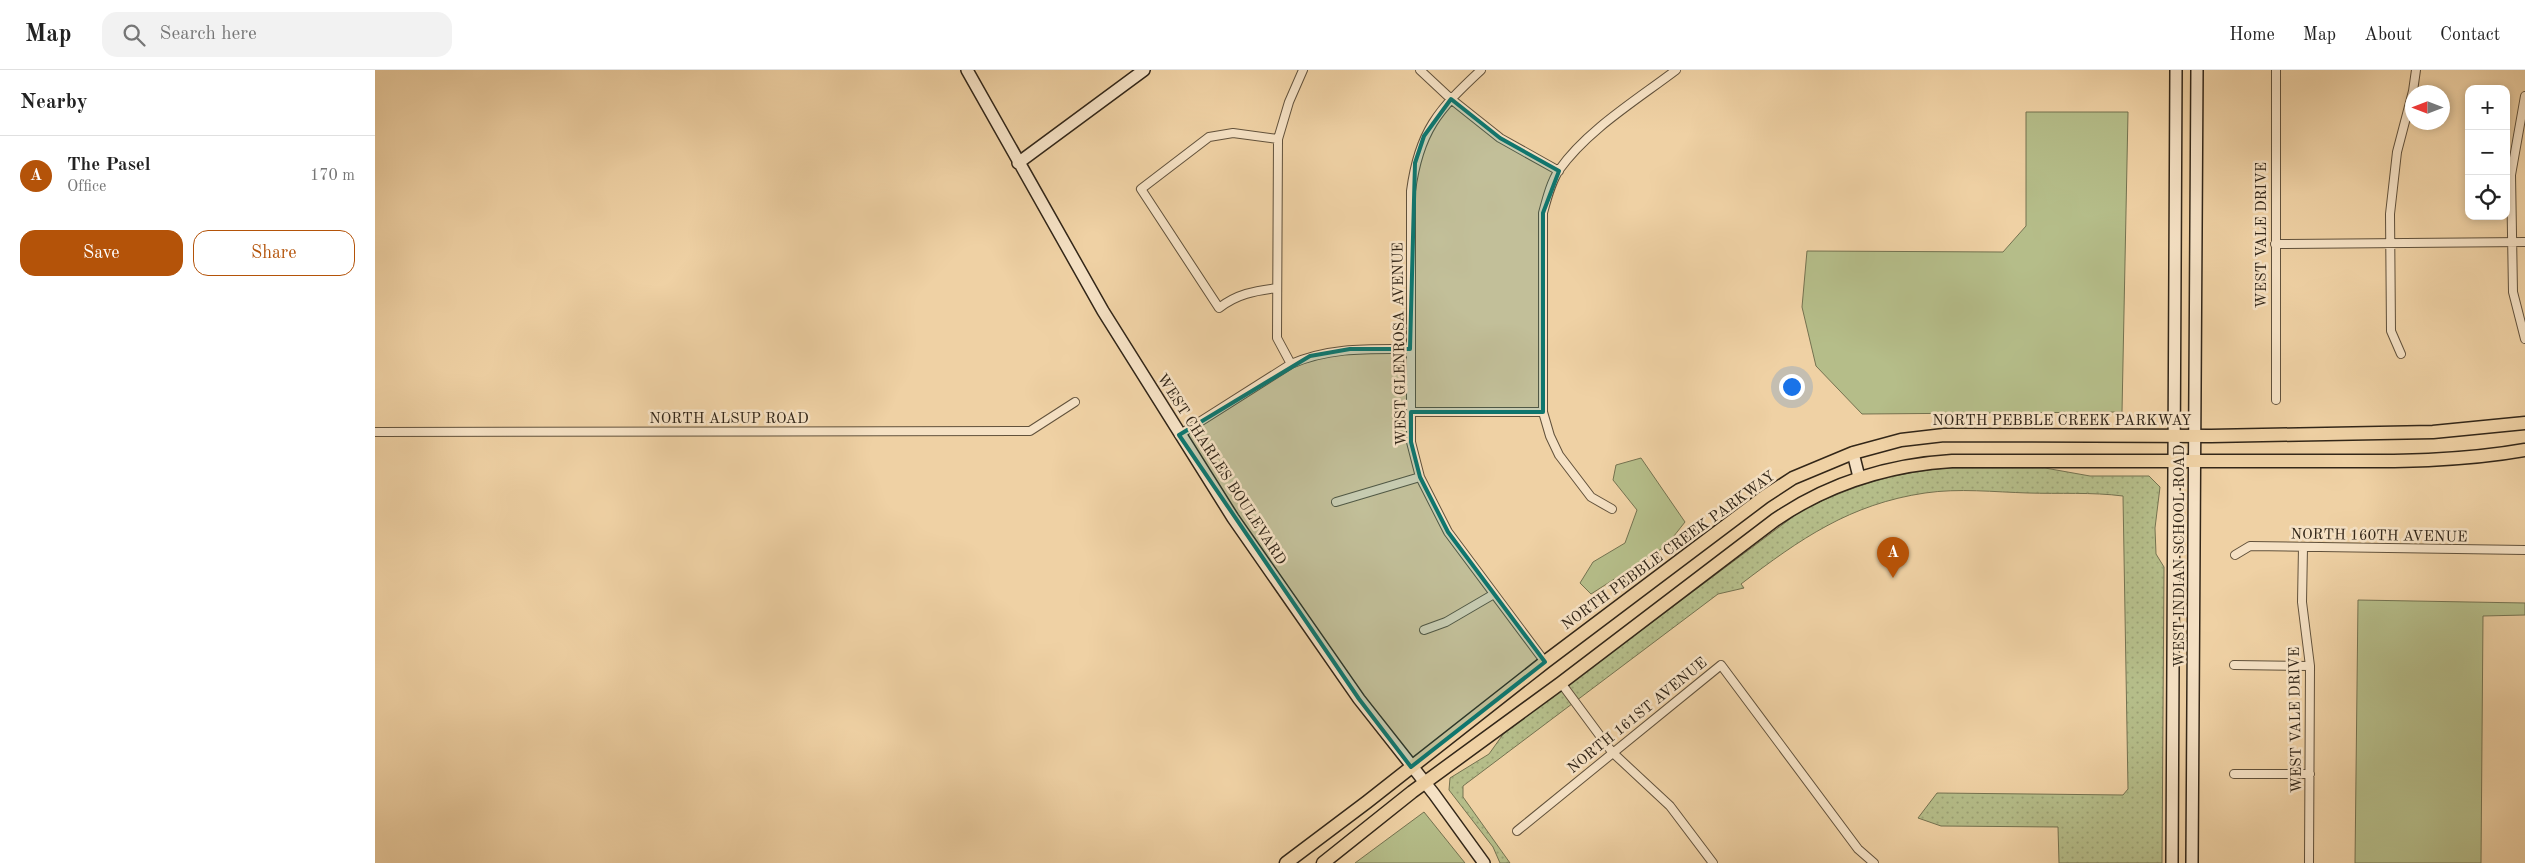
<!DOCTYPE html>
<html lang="en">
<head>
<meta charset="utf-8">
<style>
	body { margin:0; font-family:"Old Standard TT",serif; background:#f2f2f2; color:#222 }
	.controls { position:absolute; right:15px; top:15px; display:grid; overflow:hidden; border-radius:10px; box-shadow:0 2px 8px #0003 }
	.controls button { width:45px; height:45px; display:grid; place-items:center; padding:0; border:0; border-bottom:1px solid #e0e0e0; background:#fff; color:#222; font:25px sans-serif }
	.compass { position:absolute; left:2030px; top:15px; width:45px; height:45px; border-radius:50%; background:#fff; box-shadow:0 2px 8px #0003; rotate:270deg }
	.you { position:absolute; left:1416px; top:316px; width:18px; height:18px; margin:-12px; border:4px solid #fff; border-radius:50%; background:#1a73e8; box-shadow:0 0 0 8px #1a73e833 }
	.badge { display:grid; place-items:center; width:32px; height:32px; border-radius:50%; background:#b45309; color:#fff; font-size:16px; font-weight:700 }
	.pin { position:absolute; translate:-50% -41px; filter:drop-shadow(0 1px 2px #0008) }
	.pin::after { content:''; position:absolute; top:26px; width:18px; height:15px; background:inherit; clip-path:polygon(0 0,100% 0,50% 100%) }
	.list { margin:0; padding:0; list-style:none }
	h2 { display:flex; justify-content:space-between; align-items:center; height:65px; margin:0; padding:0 20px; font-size:21px }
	h2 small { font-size:16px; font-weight:400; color:#767676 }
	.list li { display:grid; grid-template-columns:32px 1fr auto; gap:15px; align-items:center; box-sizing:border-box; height:80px; padding:0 20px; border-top:1px solid #e0e0e0 }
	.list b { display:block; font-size:19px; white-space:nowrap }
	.list p { margin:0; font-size:16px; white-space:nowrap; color:#767676 }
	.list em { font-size:16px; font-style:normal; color:#767676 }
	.actions { display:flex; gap:10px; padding:15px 20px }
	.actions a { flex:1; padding:11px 0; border:1px solid #b45309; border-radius:15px; text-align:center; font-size:18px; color:#b45309 }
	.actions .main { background:#b45309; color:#fff }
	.icon { flex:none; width:28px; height:28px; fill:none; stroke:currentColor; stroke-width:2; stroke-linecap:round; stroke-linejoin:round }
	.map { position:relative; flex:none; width:2150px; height:793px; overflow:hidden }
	header { display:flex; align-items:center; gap:30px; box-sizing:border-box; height:70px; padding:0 25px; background:#fff; border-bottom:1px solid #e0e0e0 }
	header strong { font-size:24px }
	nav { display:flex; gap:28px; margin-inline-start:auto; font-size:18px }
	.search { width:350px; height:45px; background:#f2f2f2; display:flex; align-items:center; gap:12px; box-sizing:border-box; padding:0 18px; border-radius:15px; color:#767676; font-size:19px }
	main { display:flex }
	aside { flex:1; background:#fff }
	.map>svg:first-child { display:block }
	.green { fill:#b5bd89; stroke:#747250 }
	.garden { fill:url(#garden-dots); stroke:#747250 }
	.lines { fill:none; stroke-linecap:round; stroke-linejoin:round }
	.street-casing { stroke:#61513b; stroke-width:10 }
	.secondary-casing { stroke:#322618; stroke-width:14 }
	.primary-casing { stroke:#322618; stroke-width:15 }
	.street { stroke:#f5e1c4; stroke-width:8 }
	.secondary { stroke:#f5e1c4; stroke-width:11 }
	.primary { stroke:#efd1a4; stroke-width:12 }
	.marked { fill:#0f766e; fill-opacity:0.2; stroke:#0f766e; stroke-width:4; stroke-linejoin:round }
	.labels { text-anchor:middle; stroke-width:5; stroke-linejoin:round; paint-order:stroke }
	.street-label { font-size:15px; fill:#322618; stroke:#f5e1c4 }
</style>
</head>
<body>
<header>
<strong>Map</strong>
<div class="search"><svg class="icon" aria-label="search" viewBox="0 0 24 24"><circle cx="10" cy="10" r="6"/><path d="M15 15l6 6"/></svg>Search here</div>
<nav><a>Home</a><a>Map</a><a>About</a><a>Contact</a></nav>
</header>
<main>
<aside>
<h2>Nearby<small></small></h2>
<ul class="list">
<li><span class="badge">A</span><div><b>The Pasel</b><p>Office</p></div><em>170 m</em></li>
</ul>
<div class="actions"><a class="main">Save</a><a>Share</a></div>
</aside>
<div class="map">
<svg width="2150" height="793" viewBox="0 0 2150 793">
	<defs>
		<pattern id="garden-dots" width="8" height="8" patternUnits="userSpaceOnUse" patternTransform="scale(1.25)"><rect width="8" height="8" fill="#b5bd89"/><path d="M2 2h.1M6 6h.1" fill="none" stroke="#9ca276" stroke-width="1.8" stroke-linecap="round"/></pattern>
	</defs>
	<rect width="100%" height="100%" fill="#efd1a4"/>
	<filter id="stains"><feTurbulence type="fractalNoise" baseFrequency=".004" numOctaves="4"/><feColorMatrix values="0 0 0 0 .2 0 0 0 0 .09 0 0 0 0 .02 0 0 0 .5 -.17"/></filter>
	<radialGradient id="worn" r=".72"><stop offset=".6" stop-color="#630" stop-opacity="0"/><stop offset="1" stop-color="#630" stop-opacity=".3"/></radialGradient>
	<path class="green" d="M1651,42H1753L1747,342L1487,344L1441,296L1427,237L1432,181L1628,182L1651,156Z
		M1266,388L1310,452L1291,476L1216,524L1205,513L1218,492L1250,473L1262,440L1238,410L1241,395Z
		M1983,530L2150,533V545L2108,546L2106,793H1980Z
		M1049,742L1090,793H980Z"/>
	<path class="garden" d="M1572,398H1670L1715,406H1774L1785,417L1780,458L1781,484L1789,497L1787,793H1684L1683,757L1566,756L1543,748L1562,723L1748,725L1753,719L1748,426C1717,422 1684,424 1653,423C1619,422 1584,418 1550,423C1475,434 1425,469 1366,514L1369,518L1343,524L1088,716V727L1135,793H1125L1118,777L1074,720L1075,708L1114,684L1129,663L1427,440C1478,416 1516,403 1572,398Z"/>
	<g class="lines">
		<defs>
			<path id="street" d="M1045,0L1076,29L1125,68L1184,101
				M1106,0C1063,40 1044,61 1036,121V372L1045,407L1073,462L1170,592
				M1901,0V330
				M2150,26L2136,105L2138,222L2150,269
				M1900,174L2150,172
				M902,218C879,221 862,224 844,238L766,119L834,67L858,63L903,69
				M2026,284L2016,261L2015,144L2022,82L2038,21L2041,0
				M916,294L902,268L903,69L914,32L928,0
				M1036,342H1168
				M0,362L655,361L700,332
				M804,365L916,294C955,277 994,279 1035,279
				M961,432L1045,407
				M1237,439L1216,427L1184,385L1175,366L1168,342V143C1172,128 1176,112 1184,100C1212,60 1263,29 1301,0
				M1928,477L1927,532L1935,596L1934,793
				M1860,485L1875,476L2150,480
				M1049,560L1071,552L1119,524
				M1859,595L1935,596
				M1186,613L1237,682L1295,736L1338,793
				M1859,704H1935
				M1142,761L1346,595L1483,779L1499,793"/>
			<path id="secondary" d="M592,0L728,241L858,448L984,629L1059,724L1109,793
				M643,93L769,0
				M1478,383L1484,407
				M1797,793L1801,0
				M1817,793L1822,0"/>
			<path id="primary" d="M911,793L992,732L1170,592L1389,427L1418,408L1478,383L1526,370L1569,365L1836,366L2058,362L2150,353
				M948,793L1037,722L1186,613L1400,450C1454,413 1512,395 1577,391C1695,390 1813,392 1930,391C2003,391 2078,393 2150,380"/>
		</defs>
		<use href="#street" class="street-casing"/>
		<use href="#secondary" class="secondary-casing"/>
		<use href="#primary" class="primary-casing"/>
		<use href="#street" class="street"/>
		<use href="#secondary" class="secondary"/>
		<use href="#primary" class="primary"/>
	</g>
	<path class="marked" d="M1076,29L1125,68L1184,101L1168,143V342H1036V372L1045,407L1073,462L1170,592L1036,697L984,629L804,365L935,286L975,279H1035L1040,93L1049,66Z"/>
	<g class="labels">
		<g class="street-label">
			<text transform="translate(1886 165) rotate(-90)" y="5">WEST VALE DRIVE</text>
			<text transform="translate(1024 274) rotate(-91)" y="5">WEST GLENROSA AVENUE</text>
			<text x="354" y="353">NORTH ALSUP ROAD</text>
			<text x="1687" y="355">NORTH PEBBLE CREEK PARKWAY</text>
			<text transform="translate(847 399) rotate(57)" y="5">WEST CHARLES BOULEVARD</text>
			<text transform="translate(2004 465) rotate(1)" y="5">NORTH 160TH AVENUE</text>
			<text transform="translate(1293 480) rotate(-36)" y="5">NORTH PEBBLE CREEK PARKWAY</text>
			<text transform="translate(1804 486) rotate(-90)" y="5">WEST INDIAN SCHOOL ROAD</text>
			<text transform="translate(1262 645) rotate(-39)" y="5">NORTH 161ST AVENUE</text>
			<text transform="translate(1920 650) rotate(-91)" y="5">WEST VALE DRIVE</text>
		</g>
	</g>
	<rect width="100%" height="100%" filter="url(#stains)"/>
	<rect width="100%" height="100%" fill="url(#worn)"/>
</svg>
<div class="controls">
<button>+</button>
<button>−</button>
<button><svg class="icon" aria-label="locate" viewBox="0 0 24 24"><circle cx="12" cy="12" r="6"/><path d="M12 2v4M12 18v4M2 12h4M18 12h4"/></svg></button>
</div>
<svg class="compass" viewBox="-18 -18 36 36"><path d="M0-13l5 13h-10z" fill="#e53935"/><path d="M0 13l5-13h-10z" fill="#767676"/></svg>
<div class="you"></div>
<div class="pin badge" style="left:1518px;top:508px">A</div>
</div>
</main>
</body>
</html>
